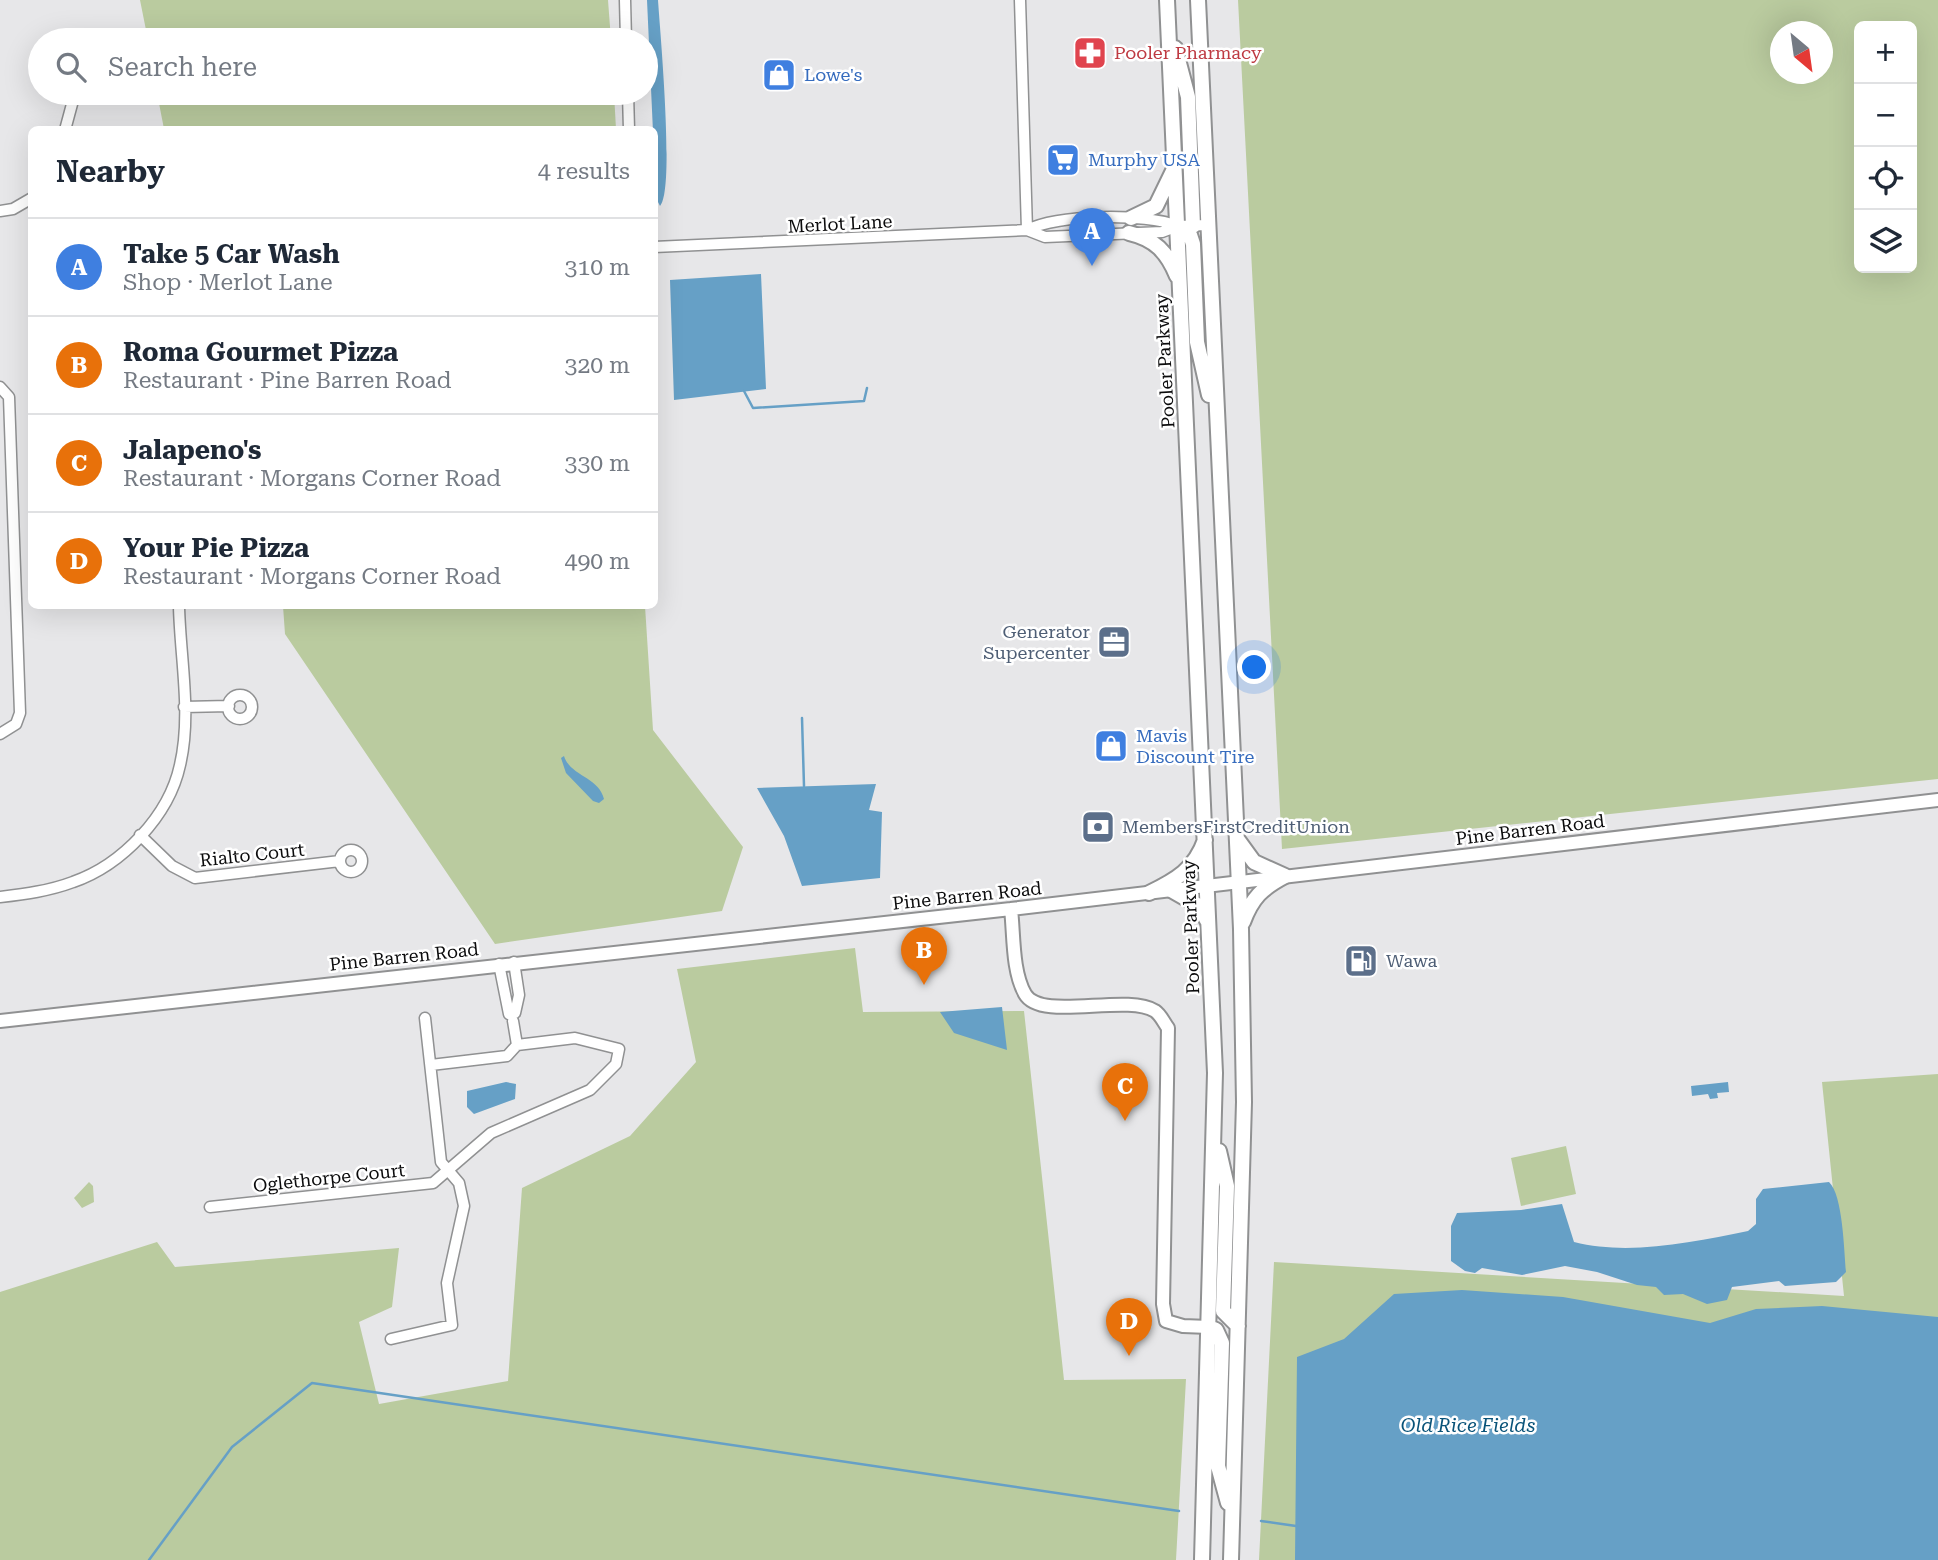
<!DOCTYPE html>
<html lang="en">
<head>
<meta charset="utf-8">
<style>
	body { margin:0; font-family:"Roboto Serif",serif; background:#f2f2f3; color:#1f2937 }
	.controls { position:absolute; right:21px; top:21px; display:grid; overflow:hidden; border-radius:10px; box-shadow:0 7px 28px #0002 }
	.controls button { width:63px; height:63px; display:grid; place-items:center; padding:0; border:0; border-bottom:2px solid #e0e1e3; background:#fff; color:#1f2937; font:35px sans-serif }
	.compass { position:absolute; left:1770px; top:21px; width:63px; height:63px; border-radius:50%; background:#fff; box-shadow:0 7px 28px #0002; rotate:151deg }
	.you { position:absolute; left:1255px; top:668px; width:24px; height:24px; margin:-18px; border:5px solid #fff; border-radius:50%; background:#1a73e8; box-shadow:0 0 0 10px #1a73e833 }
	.badge { display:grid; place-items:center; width:46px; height:46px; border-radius:50%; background:#111827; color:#fff; font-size:23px; font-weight:700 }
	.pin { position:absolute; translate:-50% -58px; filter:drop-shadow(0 2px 4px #0008) }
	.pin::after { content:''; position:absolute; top:37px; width:24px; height:21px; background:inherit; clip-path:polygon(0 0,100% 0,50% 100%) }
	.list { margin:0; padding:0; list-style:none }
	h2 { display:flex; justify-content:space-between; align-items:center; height:91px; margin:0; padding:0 28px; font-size:30px }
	h2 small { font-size:23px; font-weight:400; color:#747a83 }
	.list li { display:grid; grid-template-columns:46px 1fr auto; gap:21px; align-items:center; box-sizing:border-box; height:98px; padding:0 28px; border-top:2px solid #e0e1e3 }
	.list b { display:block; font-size:26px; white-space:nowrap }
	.list p { margin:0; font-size:23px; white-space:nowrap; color:#747a83 }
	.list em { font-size:23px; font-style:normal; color:#747a83 }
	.icon { flex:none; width:38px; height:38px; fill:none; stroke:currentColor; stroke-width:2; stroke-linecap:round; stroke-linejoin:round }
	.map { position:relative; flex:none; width:1938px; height:1560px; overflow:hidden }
	.search { position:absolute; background:#fff; box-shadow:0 7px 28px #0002; left:28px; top:28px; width:630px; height:77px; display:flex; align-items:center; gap:18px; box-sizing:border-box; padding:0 24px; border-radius:38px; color:#747a83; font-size:26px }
	.panel { position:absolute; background:#fff; box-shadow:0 7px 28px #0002; left:28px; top:126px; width:630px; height:483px; border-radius:10px }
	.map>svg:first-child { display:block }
	.green { fill:#bacb9f; fill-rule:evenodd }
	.water { fill:#66a0c6 }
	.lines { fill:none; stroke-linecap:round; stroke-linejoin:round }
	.stream { stroke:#66a0c6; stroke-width:2.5 }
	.street-casing { stroke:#909192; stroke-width:13 }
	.secondary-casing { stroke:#909192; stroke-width:16 }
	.primary-casing { stroke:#909192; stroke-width:18 }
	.street { stroke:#fff; stroke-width:10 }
	.secondary { stroke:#fff; stroke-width:12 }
	.primary { stroke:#fff; stroke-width:14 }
	.labels { text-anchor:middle; stroke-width:5; stroke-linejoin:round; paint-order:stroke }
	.health-label { font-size:18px; fill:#be3a42; stroke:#fff; text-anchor:start }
	.shop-label { font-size:18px; fill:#366cbe; stroke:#fff; text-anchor:start }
	.street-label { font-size:18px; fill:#0b0b0c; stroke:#fff }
	.service-label { font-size:18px; fill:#4e5e75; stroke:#fff; text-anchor:start }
	.water-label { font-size:19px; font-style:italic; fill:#095379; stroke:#fff }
</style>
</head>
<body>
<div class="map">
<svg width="1938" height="1560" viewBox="0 0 1938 1560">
	<rect width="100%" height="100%" fill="#e7e7e9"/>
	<path class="green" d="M140,0H608L611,40H148Z
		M1238,0H1938V779L1282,849ZM1912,26V268H1859V26ZM1780,32H1822V74H1780Z
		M157,93H614L616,129H164Z
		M283,606H645L653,730L743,847L722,911L495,944L285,634Z
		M855,948L863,1012L1024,1011L1064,1380L1186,1379L1176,1560H0V1292L157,1242L175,1267L399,1248L392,1307L359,1322L379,1404L508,1381L522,1188L630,1136L696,1062L677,969Z
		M1938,1074V1560H1259L1274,1262L1844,1296L1822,1082Z
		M1566,1146L1576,1194L1521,1206L1511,1158Z
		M89,1182L93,1186L94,1202L82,1208L74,1198Z"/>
	<path class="water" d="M647,0H658C660,31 675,190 660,206L656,198Z
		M761,274L766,389L674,400L670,280Z
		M564,756C570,776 599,777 604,799L599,803L593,801L566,773L561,758Z
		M876,784L869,810L882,812L880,878L802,886L784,836L757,788Z
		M1002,1007L1007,1050L954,1033L940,1012Z
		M506,1082L516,1084L515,1099L474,1114L467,1107V1091Z
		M1728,1082L1729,1092L1717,1093L1718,1098L1710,1099L1708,1094L1692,1096L1691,1086Z
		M1829,1182C1843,1195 1844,1251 1846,1272L1836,1282L1785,1286L1779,1281L1732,1287L1727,1300L1707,1304L1683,1294L1664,1295L1656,1287L1637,1285L1597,1272L1565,1266L1522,1275L1482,1268L1475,1273L1465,1271L1451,1261V1226L1457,1213L1521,1210L1562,1204L1574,1242C1629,1256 1693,1242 1748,1231L1756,1224V1199L1763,1189Z
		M1462,1290L1563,1297L1710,1323L1756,1309L1822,1306L1938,1317V1560H1295L1297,1357L1344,1339L1394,1294Z"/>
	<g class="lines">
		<path class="stream" d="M744,391L753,408L864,401L867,388
			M802,718L804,786
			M1261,1521L1296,1526
			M149,1560L232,1447L312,1383L1179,1511"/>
		<defs>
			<path id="street" d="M625,0L626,40
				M1020,0L1027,230
				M628,93L629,130
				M65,130L75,93
				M0,211L13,209L32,198
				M1027,230L1045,237L1162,232L1178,226L1208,225
				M654,247L1027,230C1058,214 1145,213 1178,226
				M0,387L9,397L20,713L16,724L0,734
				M228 707a12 12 0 1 1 24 0a12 12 0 1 1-24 0Z
				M184,707L229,706
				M140,835L172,866L195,878L340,861
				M340 861a11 11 0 1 1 22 0a11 11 0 1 1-22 0Z
				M0,897C25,894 49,891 73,882C122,865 169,816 180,765C192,714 180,657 179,606
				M514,962L519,995L515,1013
				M499,964L509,1014
				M431,1065L507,1056L517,1045L513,1021
				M210,1207L433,1183L491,1133L590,1090L616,1064L619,1049L575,1038L517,1045
				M391,1339L452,1325L447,1283L464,1206L459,1183L441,1162L425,1018"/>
			<path id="secondary" d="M1011,909C1014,935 1012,971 1025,994C1041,1022 1126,993 1155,1011C1161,1015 1164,1023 1168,1028L1163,1304L1166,1321L1183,1326L1209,1327
				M0,1021L1011,909L1938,800"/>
			<path id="primary" d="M1167,0L1215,1073L1202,1560
				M1198,0L1241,929L1244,1102L1231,1560
				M1175,48L1188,97L1193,226
				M1131,218L1156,206L1173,171
				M1178,226L1190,235L1193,244L1197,342L1209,395
				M1129,233C1155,239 1167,252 1177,276
				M1238,840L1254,862L1285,876
				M1171,890L1199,906L1208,922
				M1149,893C1176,880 1195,869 1205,840
				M1243,922C1252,898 1262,888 1285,876
				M1219,1151L1227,1186L1223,1311L1238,1326
				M1209,1327L1216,1330L1222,1343L1218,1466L1228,1503"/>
		</defs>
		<use href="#street" class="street-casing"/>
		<use href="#secondary" class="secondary-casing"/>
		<use href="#primary" class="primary-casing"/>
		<use href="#street" class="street"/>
		<use href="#secondary" class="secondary"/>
		<use href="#primary" class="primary"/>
	</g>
	<defs>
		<symbol id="pharmacy-square" viewBox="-11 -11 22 22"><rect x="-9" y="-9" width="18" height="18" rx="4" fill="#e0444e" stroke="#fff"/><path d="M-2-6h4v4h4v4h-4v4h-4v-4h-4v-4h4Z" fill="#fff"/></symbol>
		<symbol id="shop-square" viewBox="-11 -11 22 22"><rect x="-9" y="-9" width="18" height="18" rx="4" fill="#3f7fe0" stroke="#fff"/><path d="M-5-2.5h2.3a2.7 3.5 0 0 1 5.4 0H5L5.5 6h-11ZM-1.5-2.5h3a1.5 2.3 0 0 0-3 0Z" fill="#fff"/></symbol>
		<symbol id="supermarket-square" viewBox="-11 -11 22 22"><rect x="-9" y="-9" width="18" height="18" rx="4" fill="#3f7fe0" stroke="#fff"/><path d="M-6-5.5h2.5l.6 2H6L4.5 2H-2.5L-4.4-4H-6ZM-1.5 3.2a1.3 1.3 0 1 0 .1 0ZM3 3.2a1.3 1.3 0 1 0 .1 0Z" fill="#fff"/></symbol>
		<symbol id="office-square" viewBox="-11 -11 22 22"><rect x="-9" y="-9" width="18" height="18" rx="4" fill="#5c6f8a" stroke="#fff"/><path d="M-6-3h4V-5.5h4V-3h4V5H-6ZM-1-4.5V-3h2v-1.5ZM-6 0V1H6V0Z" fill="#fff"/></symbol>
		<symbol id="bank-square" viewBox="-11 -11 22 22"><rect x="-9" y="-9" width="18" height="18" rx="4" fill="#5c6f8a" stroke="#fff"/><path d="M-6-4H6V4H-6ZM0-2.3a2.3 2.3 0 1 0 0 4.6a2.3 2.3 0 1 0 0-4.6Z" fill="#fff"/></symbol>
		<symbol id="fuel-square" viewBox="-11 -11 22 22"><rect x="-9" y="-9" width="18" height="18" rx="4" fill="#5c6f8a" stroke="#fff"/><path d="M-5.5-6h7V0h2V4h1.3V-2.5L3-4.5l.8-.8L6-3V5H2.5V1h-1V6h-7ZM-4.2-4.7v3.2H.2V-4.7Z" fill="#fff"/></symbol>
	</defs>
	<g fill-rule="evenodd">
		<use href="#pharmacy-square" x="1071" y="34" width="38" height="38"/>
		<use href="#shop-square" x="760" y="56" width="38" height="38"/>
		<use href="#supermarket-square" x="1044" y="141" width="38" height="38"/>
		<use href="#office-square" x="1095" y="623" width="38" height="38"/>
		<use href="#shop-square" x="1092" y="727" width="38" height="38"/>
		<use href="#bank-square" x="1079" y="808" width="38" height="38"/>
		<use href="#fuel-square" x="1342" y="942" width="38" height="38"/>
	</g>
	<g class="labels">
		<g class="health-label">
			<text x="1114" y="59">Pooler Pharmacy</text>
		</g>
		<g class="shop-label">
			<text x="804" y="81">Lowe's</text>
			<text x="1088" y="166">Murphy USA</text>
			<text x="1136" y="742">Mavis<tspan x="1136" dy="21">Discount Tire</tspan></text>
		</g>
		<g class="street-label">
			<text transform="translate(840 224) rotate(-3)" y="6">Merlot Lane</text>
			<text transform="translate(1165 361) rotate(-93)" y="6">Pooler Parkway</text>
			<text transform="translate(1530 830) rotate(-7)" y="6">Pine Barren Road</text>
			<text transform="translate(252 855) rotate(-6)" y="6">Rialto Court</text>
			<text transform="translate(967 896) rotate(-6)" y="6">Pine Barren Road</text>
			<text transform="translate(1191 927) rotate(-92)" y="6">Pooler Parkway</text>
			<text transform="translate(404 957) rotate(-6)" y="6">Pine Barren Road</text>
			<text transform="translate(329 1178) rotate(-6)" y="6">Oglethorpe Court</text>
		</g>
		<g class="service-label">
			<text x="1090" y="638" text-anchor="end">Generator<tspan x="1090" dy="21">Supercenter</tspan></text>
			<text x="1122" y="833">MembersFirstCreditUnion</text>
			<text x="1386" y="967">Wawa</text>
		</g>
		<g class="water-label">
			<text x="1468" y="1432">Old Rice Fields</text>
		</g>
	</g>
</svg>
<div class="controls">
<button>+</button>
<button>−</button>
<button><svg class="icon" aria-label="locate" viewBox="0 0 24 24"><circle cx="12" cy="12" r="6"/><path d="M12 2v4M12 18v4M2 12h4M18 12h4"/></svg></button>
<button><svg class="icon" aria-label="layers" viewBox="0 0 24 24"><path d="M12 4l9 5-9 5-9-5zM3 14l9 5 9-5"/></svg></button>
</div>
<svg class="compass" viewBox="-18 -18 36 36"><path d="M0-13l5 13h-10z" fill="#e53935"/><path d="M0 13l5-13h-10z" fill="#747a83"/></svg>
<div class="you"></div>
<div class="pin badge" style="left:1092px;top:266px;background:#3f7fe0">A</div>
<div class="pin badge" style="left:924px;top:985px;background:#e8710a">B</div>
<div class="pin badge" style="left:1125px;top:1121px;background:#e8710a">C</div>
<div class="pin badge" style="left:1129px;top:1356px;background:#e8710a">D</div>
<div class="search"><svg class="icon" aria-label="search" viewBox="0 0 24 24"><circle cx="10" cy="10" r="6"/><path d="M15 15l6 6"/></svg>Search here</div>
<section class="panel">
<h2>Nearby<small>4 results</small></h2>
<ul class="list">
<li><span class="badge" style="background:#3f7fe0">A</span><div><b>Take 5 Car Wash</b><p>Shop · Merlot Lane</p></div><em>310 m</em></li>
<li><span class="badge" style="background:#e8710a">B</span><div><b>Roma Gourmet Pizza</b><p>Restaurant · Pine Barren Road</p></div><em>320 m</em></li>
<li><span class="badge" style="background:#e8710a">C</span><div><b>Jalapeno's</b><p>Restaurant · Morgans Corner Road</p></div><em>330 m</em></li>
<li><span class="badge" style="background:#e8710a">D</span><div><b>Your Pie Pizza</b><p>Restaurant · Morgans Corner Road</p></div><em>490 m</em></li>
</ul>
</section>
</div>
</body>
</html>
